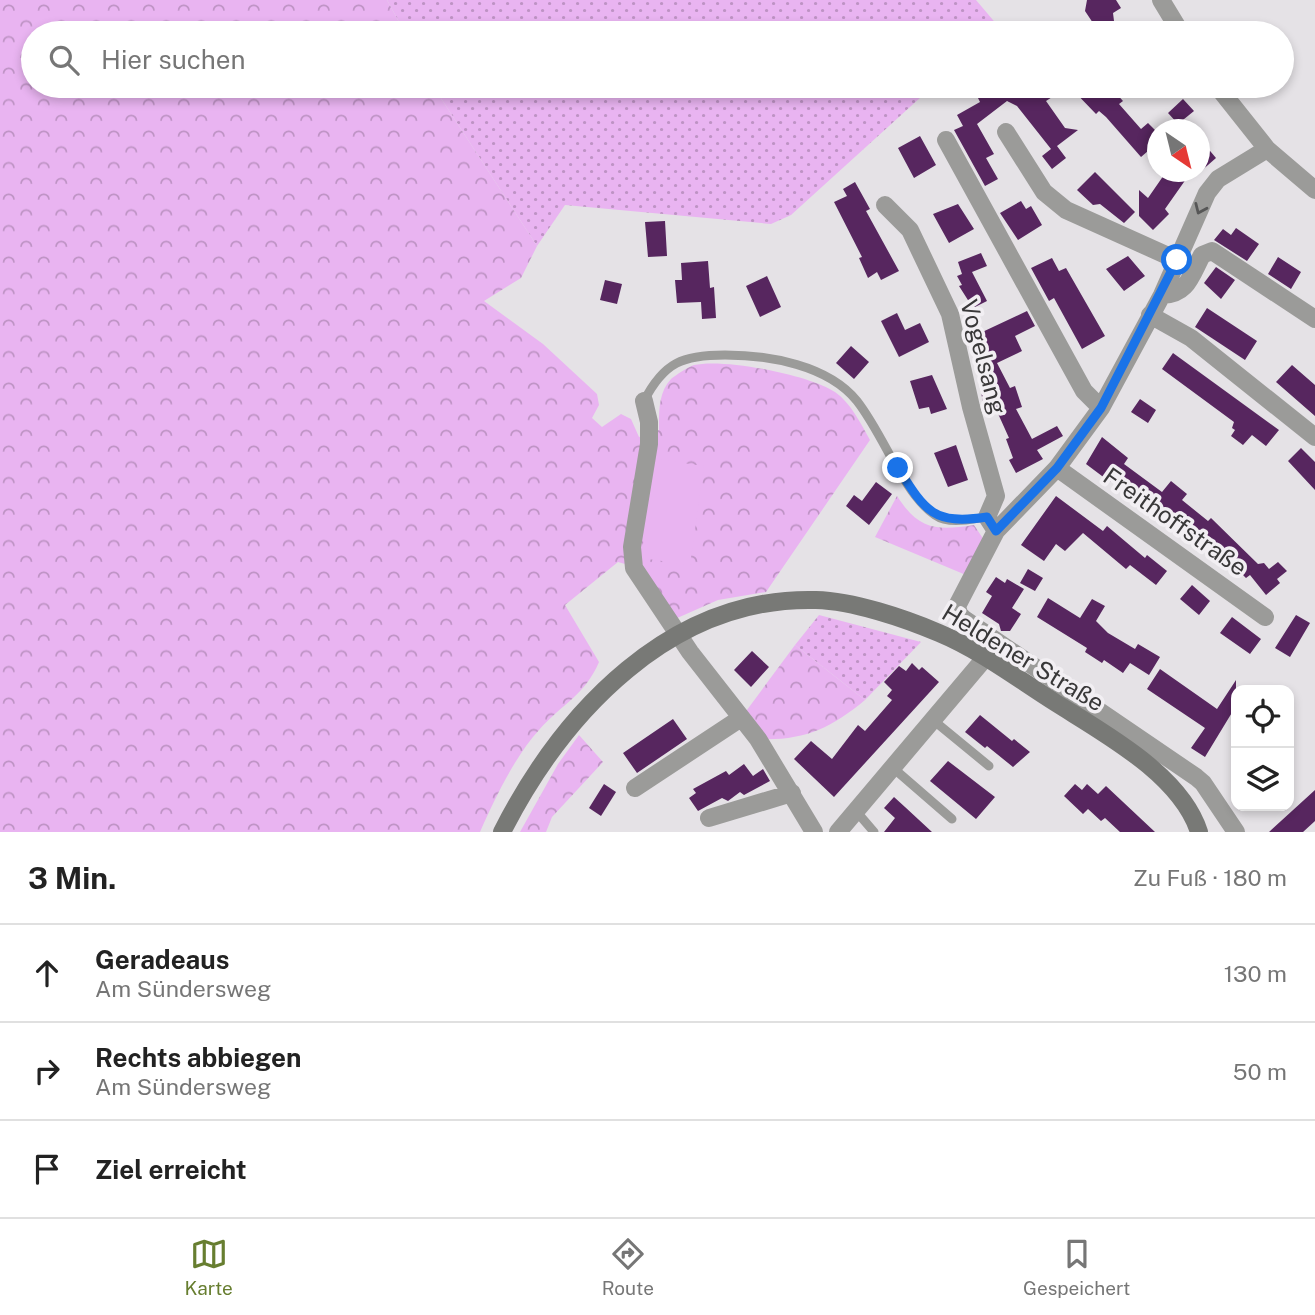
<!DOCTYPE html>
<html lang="de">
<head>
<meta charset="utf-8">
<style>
	body { margin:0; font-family:"Public Sans",sans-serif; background:#f2f2f2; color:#222 }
	.controls { position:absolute; right:21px; bottom:21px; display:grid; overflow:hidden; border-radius:14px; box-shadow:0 4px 10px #0003 }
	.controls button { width:63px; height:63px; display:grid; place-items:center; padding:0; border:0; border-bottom:2px solid #e0e0e0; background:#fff; color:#222; font:35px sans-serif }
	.compass { position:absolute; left:1147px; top:119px; width:63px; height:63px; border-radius:50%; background:#fff; box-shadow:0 4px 10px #0003; rotate:145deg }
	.stop { position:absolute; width:21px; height:21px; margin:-16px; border:5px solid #1a73e8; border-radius:50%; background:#fff }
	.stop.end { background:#1a73e8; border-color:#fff; box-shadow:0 2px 7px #0008 }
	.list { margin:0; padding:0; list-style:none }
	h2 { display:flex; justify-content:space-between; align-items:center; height:91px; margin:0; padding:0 28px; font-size:30px }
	h2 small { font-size:23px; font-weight:400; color:#767676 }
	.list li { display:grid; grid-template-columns:46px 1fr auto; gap:21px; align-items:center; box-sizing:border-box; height:98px; padding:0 28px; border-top:2px solid #e0e0e0 }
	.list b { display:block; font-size:26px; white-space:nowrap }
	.list p { margin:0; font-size:23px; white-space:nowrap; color:#767676 }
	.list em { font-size:23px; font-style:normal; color:#767676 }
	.icon { flex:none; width:38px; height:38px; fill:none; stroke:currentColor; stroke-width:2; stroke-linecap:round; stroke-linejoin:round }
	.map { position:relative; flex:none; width:1315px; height:832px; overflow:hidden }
	.search { position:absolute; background:#fff; box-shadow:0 4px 10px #0003; left:21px; right:21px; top:21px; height:77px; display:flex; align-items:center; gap:18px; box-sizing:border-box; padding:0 24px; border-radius:38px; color:#767676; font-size:26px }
	.sheet { height:385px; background:#fff }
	nav { display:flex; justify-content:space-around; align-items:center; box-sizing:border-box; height:98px; border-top:2px solid #e0e0e0; background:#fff; font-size:19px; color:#767676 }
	nav a { display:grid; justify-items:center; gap:4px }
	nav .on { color:#677e30 }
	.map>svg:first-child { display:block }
	.grass { fill:url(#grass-dots) }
	.forest { fill:url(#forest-crowns) }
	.garden { fill:#e9b4f1 }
	.building { fill:#57265f }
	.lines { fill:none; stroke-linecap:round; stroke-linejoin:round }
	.lane { stroke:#9b9b99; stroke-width:9 }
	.street { stroke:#9b9b99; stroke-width:18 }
	.secondary { stroke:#787976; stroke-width:18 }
	.oneway { stroke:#565656 }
	.route { stroke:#1a73e8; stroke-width:9 }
	.labels { text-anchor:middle; stroke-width:7; stroke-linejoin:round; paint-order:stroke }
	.street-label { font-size:24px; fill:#393839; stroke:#f2eff3 }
</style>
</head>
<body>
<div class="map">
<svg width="1315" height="832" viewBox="0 0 1315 832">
	<defs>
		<pattern id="grass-dots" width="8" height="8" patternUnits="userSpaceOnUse" patternTransform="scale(1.75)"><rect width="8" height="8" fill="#e9b4f1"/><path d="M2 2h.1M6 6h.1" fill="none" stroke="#be93c4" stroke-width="1.8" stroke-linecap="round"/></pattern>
		<pattern id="forest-crowns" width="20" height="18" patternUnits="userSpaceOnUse" patternTransform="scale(1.75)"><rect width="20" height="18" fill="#e9b4f1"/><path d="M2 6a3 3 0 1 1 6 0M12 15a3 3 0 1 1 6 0" fill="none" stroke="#be93c4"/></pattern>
	</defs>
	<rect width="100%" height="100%" fill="#e5e2e6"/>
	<path class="grass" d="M387,0H976L1004,33H405Z
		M433,86H938L921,97L791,215L771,224L565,205L537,246Z
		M819,615L921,642L865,700L795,645Z"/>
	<path class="forest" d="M0,0H387L405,33H33V86H433L537,246L521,278L484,301L543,344L597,394L599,405L592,418L602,427L621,414L631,419L639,437L659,430C659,413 658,393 671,379C676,375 688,367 694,365C724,358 810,375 835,392C851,403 861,424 870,440L766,592L718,600L675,619L646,570L618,562L565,605L599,662C585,695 562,704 539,730C515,756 494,800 480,832H0Z
		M897,496C919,530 936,531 974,525L984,540L966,575L875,537Z
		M795,645L865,700C830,729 803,741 758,739L741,718Z
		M579,735L603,762L552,817L546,832H520L558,764Z"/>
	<path class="garden" d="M655,459L704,466L690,565L641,558Z"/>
	<path class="building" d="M1087,0H1116L1121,8L1113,13L1114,21L1099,32L1085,11Z
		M994,86H1069L1046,101L1065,128L1078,130L1057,146L1066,158L1052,169L1042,156L1051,149L1017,106L1007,101L977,124L994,154L986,158L998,179L985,186L954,130L963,126L957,115L980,102L978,98Z
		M1069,86H1102L1110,94L1114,91L1123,101L1119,104L1141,129L1148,123L1158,133L1152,142L1155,145L1141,157L1106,117L1099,111L1096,114Z
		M1183,99L1194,111L1178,124L1168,113Z
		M920,136L936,165L914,178L898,148Z
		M1200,139L1216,158L1200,172Z
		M1095,172L1135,212L1124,223L1100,204L1093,205L1077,190Z
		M1166,172H1191L1165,209L1169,214L1153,230L1139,216V190L1148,198Z
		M855,182L870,209L866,211L899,271L881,280L877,272L868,278L859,258L862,257L834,202L847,196L843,189Z
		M1021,201L1026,209L1031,206L1042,225L1018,240L1000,213Z
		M958,204L974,229L949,243L933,214Z
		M665,221L667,256L648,257L645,222Z
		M1236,228L1259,244L1247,261L1214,240L1223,229L1231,235Z
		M981,253L987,266L972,272L987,301L973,308L959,286L962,285L957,276L962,274L958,262Z
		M1128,256L1145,276L1124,291L1106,269Z
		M1278,257L1301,272L1291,289L1268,274Z
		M1052,258L1059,271L1066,268L1105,336L1082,349L1054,298L1049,301L1031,268Z
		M708,261L710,288L714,287L716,318L702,319L701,302L677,303L675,280H682L681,263Z
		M1216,267L1235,280L1221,299L1204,283Z
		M767,276L781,307L760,317L746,286Z
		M605,280L622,284L617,304L600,300Z
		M1207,308L1257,341L1245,360L1195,327Z
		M1027,311L1035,326L1015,336L1022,351L997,363L1010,388L1015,386L1022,407L1016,409L1032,439L1057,426L1063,436L1037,450L1043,459L1016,473L1009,460L1013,458L1006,439L1009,438L991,398L983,402L980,387L989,383L980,366L991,360L978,334Z
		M897,313L905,330L920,323L929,342L899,357L881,321Z
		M851,346L869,362L854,379L836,363Z
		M1173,353L1279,430L1266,446L1252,435L1243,445L1231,436L1235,430L1232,428L1234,422L1162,369Z
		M1292,365L1315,385V416L1276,382Z
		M932,375L947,409L931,414L929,407L919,409L910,381Z
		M1140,399L1156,410L1148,423L1131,412Z
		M1102,437L1128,458L1124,464L1162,492L1171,481L1187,494L1182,500L1208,521L1211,518L1258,564L1264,563L1269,569L1278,562L1287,571L1277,579L1280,583L1266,595L1250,575L1246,578L1193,526L1185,525L1171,514L1169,517L1136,488L1133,493L1113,478L1110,482L1086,464Z
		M956,445L968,480L948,487L934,453Z
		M1301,448L1315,462V490L1288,461Z
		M876,482L892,494L869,525L846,506L854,495L862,501Z
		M1056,496L1103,531L1107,526L1145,558L1147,555L1167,571L1156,585L1130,565L1126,569L1083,533L1065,551L1056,544L1044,561L1021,545Z
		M1028,569L1043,578L1035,591L1020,583Z
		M996,577L1005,583L1007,579L1024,589L1012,608L1021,614L1010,631H1001L999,624L982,613L992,596L986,592Z
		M1192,585L1210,601L1199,615L1180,599Z
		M1048,598L1080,618L1092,599L1105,606L1096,621L1108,633L1135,649L1138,644L1160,657L1149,675L1130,663L1123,673L1104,660L1102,663L1085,652L1087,648L1037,617Z
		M1296,615L1310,623L1290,657L1275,648Z
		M1232,617L1261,639L1250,654L1220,633Z
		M752,651L769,667L751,687L734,670Z
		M912,663L919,670L922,667L939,682L834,797L794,759L811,741L832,759L858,725L865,731L892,700L887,696L892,690L884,682L899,666L906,671Z
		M1160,669L1217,709L1236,680V706L1205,757L1191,748L1205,728L1147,689Z
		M980,715L1012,741L1014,739L1030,752L1013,767L987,746L985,748L965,732Z
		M673,719L687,739L637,773L623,753Z
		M948,761L995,797L976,819L930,781Z
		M744,764L753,776L763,769L770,781L744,795L740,792L728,801L722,798L698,811L689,798L696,793L693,789L726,771L729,775Z
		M604,784L616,792L601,816L589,808Z
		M1075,784L1082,790L1087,784L1098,794L1106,786L1155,832H1120L1105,818L1101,821L1088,809L1083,814L1064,796Z
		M1315,790V821L1303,832H1269Z
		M894,797L905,807L932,832H884L895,818L884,808Z"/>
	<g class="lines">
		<path class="lane" d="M644,401C664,362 683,355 725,355C769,355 828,365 857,401C871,419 882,441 893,461C905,480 916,502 935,515C949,525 972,519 987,517
			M933,720L989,766
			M892,767L952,819
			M856,811L874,832"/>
		<path class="street" d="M1161,0L1181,33
			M1217,86L1267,149L1315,190
			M1006,132L1044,192L1066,210L1177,260
			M946,140L1084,391L1101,408
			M885,205L910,230L950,314L971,407L996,496L987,517L996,531
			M1162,295C1187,295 1191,276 1202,255L1212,251L1315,319
			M1150,315L1191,338L1315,437
			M644,401L649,422V444L632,547L634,568L690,652L758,739L814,832
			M1057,468L1265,617
			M635,788L741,718
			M709,818L792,793
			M838,832L985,658
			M1236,832L1203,783L1196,777L964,619L959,614L957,606L996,531L1057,468L1101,408L1162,295L1207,193L1218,179L1267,149"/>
		<path class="secondary" d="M502,832C563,712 671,596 816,600C853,601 904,618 939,633C980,650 1018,679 1056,703C1105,734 1181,775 1199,832"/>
	</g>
	<defs><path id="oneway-chevron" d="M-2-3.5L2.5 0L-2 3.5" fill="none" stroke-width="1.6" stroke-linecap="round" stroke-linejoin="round" transform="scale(1.75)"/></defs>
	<use class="oneway" href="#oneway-chevron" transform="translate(1200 209) rotate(114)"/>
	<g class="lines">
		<path class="route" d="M898,468C925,511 933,525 987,517L996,531L1057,468L1101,408L1177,260"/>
	</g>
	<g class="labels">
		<g class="street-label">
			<text transform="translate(983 357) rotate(75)" y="8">Vogelsang</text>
			<text transform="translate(1175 522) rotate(35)" y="8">Freithoffstraße</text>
			<text transform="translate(1023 658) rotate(31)" y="8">Heldener Straße</text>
		</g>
	</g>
</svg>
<div class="controls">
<button><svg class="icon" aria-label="locate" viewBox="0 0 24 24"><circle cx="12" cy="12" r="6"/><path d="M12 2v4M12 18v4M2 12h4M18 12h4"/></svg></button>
<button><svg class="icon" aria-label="layers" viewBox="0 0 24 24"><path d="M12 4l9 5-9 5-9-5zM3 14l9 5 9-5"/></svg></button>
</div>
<svg class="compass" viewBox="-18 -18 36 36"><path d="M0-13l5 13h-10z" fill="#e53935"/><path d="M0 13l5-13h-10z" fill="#767676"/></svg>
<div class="stop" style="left:1177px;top:260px"></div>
<div class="stop end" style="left:898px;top:468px"></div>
<div class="search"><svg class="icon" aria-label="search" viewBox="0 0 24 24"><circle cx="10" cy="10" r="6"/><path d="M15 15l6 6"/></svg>Hier suchen</div>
</div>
<section class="sheet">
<h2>3 Min.<small>Zu Fuß · 180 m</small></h2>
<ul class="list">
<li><svg class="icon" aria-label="ahead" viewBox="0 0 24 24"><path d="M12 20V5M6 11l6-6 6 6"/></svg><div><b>Geradeaus</b><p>Am Sündersweg</p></div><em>130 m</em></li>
<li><svg class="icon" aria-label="right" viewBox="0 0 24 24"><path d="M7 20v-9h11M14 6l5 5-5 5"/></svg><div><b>Rechts abbiegen</b><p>Am Sündersweg</p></div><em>50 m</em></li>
<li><svg class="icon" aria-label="arrive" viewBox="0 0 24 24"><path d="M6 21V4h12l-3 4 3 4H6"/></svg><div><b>Ziel erreicht</b></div></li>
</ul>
</section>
<nav>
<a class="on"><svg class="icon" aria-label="map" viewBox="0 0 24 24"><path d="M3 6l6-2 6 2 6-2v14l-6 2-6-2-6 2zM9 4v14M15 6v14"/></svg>Karte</a>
<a><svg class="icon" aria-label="directions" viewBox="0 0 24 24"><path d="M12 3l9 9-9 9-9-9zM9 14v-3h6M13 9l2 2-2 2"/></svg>Route</a>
<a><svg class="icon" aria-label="saved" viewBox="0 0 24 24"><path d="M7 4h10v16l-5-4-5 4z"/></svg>Gespeichert</a>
</nav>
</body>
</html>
